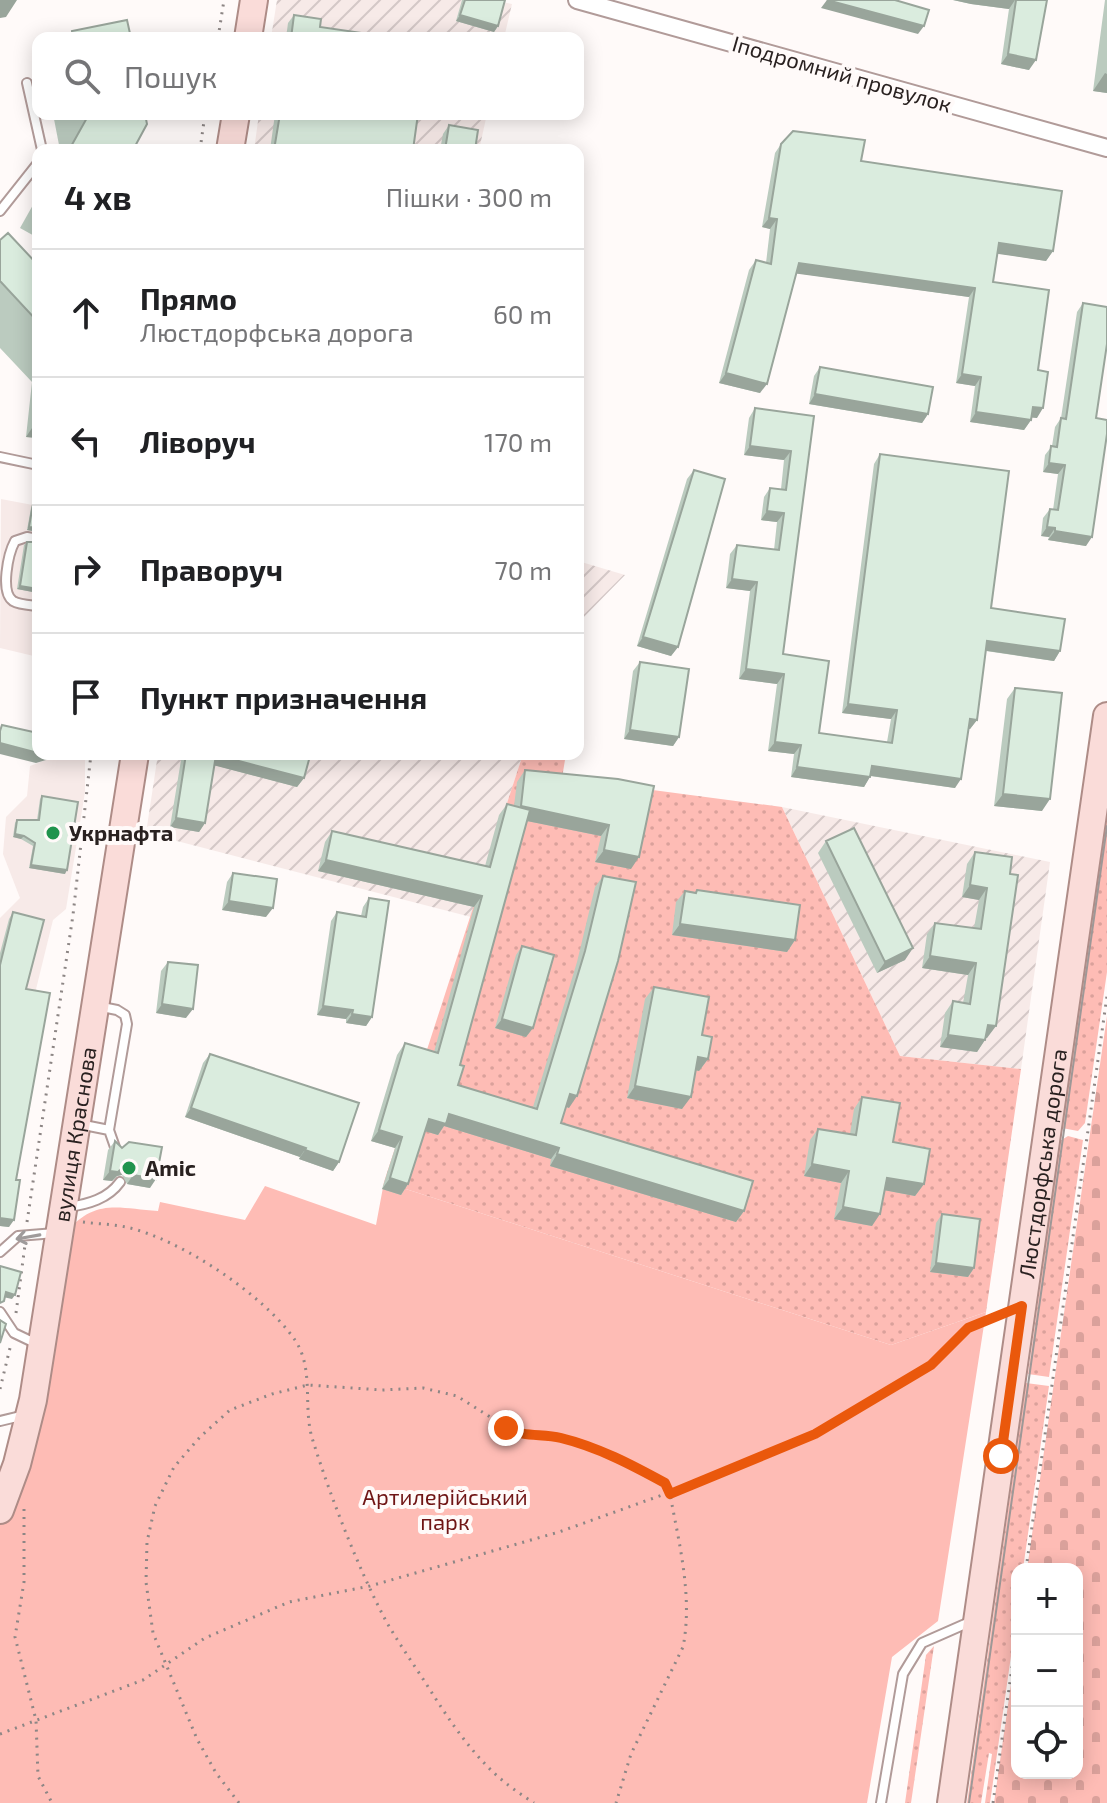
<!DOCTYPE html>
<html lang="uk">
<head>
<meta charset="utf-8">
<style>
	body { margin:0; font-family:"Exo 2",sans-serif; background:#f2f2f2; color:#202124 }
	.controls { position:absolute; right:24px; bottom:24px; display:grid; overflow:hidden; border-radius:16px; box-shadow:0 4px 20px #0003 }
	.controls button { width:72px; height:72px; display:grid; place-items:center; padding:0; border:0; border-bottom:2px solid #e0e0e0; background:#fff; color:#202124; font:40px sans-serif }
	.stop { position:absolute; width:24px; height:24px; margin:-18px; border:6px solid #ea580c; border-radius:50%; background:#fff }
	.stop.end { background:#ea580c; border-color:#fff; box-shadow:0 2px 8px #0008 }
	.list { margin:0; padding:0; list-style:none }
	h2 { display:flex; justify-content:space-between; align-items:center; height:104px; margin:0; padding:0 32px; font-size:34px }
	h2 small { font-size:26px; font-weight:400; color:#757577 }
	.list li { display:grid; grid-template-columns:52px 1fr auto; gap:24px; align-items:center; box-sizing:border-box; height:128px; padding:0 32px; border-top:2px solid #e0e0e0 }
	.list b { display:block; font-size:30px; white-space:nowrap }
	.list p { margin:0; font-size:26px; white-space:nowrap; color:#757577 }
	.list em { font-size:26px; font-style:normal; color:#757577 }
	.icon { flex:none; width:44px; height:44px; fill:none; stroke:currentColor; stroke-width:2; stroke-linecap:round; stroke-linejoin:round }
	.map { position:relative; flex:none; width:1107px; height:1803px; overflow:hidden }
	.search { position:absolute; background:#fff; box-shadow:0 4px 20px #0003; left:32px; top:32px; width:552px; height:88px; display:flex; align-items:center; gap:20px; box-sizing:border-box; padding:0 28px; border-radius:16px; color:#757577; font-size:30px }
	.panel { position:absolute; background:#fff; box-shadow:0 4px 20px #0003; left:32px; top:144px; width:552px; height:616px; border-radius:16px }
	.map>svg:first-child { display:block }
	.built { fill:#f7eae8 }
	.industrial { fill:url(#industrial-furrows) }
	.grass { fill:url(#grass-dots) }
	.cemetery { fill:url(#cemetery-stones) }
	.green { fill:#febcb5 }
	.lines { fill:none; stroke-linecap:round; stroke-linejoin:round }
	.lane-casing { stroke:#b19b99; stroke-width:12 }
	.street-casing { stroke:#b19b99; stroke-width:20 }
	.primary-casing { stroke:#ae8c87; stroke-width:30 }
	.path { stroke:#8d8685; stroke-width:3; stroke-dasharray:2 6; stroke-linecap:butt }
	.lane { stroke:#fff; stroke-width:8 }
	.street { stroke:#fff; stroke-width:16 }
	.primary { stroke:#fadcd9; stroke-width:26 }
	.tram { stroke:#9e9897; stroke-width:2 }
	.wall { fill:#bbcbbf }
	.shaded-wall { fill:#99a59b }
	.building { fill:#daecde; stroke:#99a59b; stroke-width:2 }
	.oneway { stroke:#9f9b9b }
	.route { stroke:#ea580c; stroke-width:10 }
	.poi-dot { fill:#20934d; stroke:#fffaf9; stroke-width:3 }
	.labels { text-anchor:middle; stroke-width:8; stroke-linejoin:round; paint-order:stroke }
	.street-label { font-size:22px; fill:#292120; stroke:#fffaf9 }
	.poi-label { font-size:22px; font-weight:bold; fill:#292120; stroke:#fffaf9; text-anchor:start }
	.park-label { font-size:22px; fill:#6f1515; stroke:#fffaf9 }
</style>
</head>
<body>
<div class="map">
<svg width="1107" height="1803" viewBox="0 0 1107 1803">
	<defs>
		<pattern id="industrial-furrows" width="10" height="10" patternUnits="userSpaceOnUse" patternTransform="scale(2)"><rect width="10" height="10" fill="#f7eae8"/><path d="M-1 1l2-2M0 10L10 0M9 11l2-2" fill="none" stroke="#d4c8c7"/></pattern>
		<pattern id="grass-dots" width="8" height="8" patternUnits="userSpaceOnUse" patternTransform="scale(2)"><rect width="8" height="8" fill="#febcb5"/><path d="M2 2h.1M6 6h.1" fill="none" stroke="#daa19b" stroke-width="1.8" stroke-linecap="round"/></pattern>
		<pattern id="cemetery-stones" width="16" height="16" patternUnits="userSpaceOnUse" patternTransform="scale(2)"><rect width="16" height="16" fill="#febcb5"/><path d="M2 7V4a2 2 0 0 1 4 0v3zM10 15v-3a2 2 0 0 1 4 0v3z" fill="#daa19b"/></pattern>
	</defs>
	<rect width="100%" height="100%" fill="#fffaf9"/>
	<path class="built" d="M1,499L38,506V657L0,648Z
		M61,754H85V792L66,909L53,920L0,1136V918L20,898L3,854L6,817L27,796L30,766Z"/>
	<path class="industrial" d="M277,0H491L512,4L504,38H271Z
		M259,114H487L479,150H254Z
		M578,561L625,575L578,623Z
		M158,754H523L471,917L146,833Z
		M782,807L1050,862L1021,1069L900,1056Z"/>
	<path class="grass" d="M523,754H566L562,778L782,807L900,1056L1021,1069L986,1312L891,1345L384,1182Z
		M1107,809V972L1085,1123L1078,1131L1062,1128Z
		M1068,1136L1083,1140L1049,1377L1028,1374L1060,1141Z
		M1026,1383L1049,1386L1023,1569H1017V1614L990,1803H985L992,1754L989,1753L981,1803H967Z
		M934,1646L911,1803H905L926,1655Z"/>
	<path class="cemetery" d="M1107,1016V1803H994L1017,1642V1773H1077V1569H1027Z"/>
	<path class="green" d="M384,1182L891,1345L986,1312L938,1621L892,1657L867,1803H0V1522L65,1234C94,1198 117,1208 158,1211L160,1202L245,1220L265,1186L376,1225Z"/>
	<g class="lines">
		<defs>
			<path id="lane" d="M27,83L42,150
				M0,211L38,163
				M0,457L38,465
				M38,539L27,537L15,541C8,554 0,592 13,601C20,605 30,605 38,606
				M97,1006L117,1010L125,1015L127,1024L109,1130L116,1150
				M79,1124L109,1130
				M69,1207C88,1204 108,1199 120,1182
				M0,1252L18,1236L55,1233
				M0,1312L14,1333L37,1344
				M0,1421L25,1415
				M881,1803L903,1674L922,1643L972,1621"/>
			<path id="street" d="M577,0L1107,148"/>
			<g id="primary">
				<path d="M248,38L254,0"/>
				<path d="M230,150L236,114"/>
				<path id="s1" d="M0,1510L17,1464L33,1400L135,754"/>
				<path id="s2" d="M951,1803L1107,716"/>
			</g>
		</defs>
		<use href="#lane" class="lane-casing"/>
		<use href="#street" class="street-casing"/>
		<use href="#primary" class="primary-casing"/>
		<path class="path" d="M218,38L224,0
			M200,150L205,114
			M27,1222L73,915L91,754
			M83,1222C97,1224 112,1224 126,1227C180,1239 263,1294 295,1340C315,1370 302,1408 313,1441C331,1498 358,1568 386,1621C398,1642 412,1662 425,1682C444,1712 462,1740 486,1765C500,1780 517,1792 534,1803
			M16,1313L25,1245
			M0,1389L11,1344
			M24,1509V1582L15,1637L36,1720L38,1776L52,1803
			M1026,1569L1107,996
			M0,1734L143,1680L205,1638L289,1602L370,1586L559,1532L743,1466L815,1434L890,1392L931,1365L968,1328L1000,1315
			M239,1803L216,1773L197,1739L153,1633L146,1582L147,1542L155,1506L174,1467L200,1437L230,1410L272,1394L308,1385L382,1390L423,1388L457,1396L517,1434L560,1437L600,1450L665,1483L670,1494C679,1543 693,1597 683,1647L631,1754L616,1803
			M993,1803L1017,1632"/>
		<use href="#lane" class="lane"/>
		<use href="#street" class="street"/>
		<use href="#primary" class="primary"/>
		<path class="tram" d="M969,1803L1107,826"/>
	</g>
	<path class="wall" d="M462,0H505L498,26L494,32L456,21Z
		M953,0H1047L1029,70L1001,64L1009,9L971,4Z
		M1105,0H1107V93L1093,91Z
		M294,15L320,27L396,38H286L288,23Z
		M72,31L131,38H66Z
		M53,114H145L133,150H60Z
		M275,114H418L413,150H270Z
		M449,125L475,150H440L443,134Z
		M781,144L861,161L1053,251L1046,261L997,253L993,282L1038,370L1037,418L1031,417V420L1024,430L970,422L975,386L956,383L969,297L796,273L760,393L719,383L749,270L756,260L766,263L770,229L762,227L775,153Z
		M38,196V238L20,228Z
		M0,240L38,265V438L26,437L32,382L0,348Z
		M1083,303L1096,418L1086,546L1048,540L1049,537L1041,536L1043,518L1050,509L1053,510L1058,474L1043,472L1045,455L1052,446L1055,427L1061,418L1077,312Z
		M820,367L928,414L922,423L809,404L814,376Z
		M755,408L814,416L783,654L819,733L887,742L891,719L842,713L874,464L880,454L991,608L1060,651L1054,661L986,651L977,720L970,729H969L955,788L870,776L864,787L791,777L794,754L768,751L777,684L739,679L750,591L726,588L730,554L737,545L774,550L777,522L761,520L764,497L770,488L781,489L784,460L744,455L749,418Z
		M694,470L678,647L671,656L637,646L687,479Z
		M33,504L38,505V532L27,530L31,508Z
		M27,542H38V593L17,589L24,545Z
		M640,662L679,737L673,746L624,739L633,671Z
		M1015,688L1042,811L994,806L1007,699Z
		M182,754H301L304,778L297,787L214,765L205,823L199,832L170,827Z
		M525,770L618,779L631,869L595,862L601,836L527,821L460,1065L458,1085L533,1107L577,962L595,887L603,876L569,1108L566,1107L561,1123L744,1211L736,1222L550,1166L551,1159L444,1126L438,1135L425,1131L408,1184L401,1195L382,1189L395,1148L371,1141L397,1055L405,1043L434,1052L474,907L318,871L325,842L332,831L485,866L499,815L507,804L514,806L517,782Z
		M42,796L65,874L29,868L33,846L21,839L13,837L15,823L17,820H37L40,799Z
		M826,841L905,960L877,973L818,853Z
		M975,852L1012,857L987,1038H986L977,1052L940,1047L945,1013L953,1001L963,1003L968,975L922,968L927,934L935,923L974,928L979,900L962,897L967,864Z
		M233,873L266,917L222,910L227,882Z
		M697,890L795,940L787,952L672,935L676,902L685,891L695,892Z
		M369,898L372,1017L366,1026L346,1023V1019L317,1015L331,921L337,912L361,916L363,907Z
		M13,912L26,989L16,1180L9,1227L0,1226V953L9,919Z
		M522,946L533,1028L526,1037L495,1028L516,955Z
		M168,962L186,1018L156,1013L161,971Z
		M654,987L702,1035L708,1059L699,1071L696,1070L682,1109L627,1098L645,999Z
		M210,1054L339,1162L333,1171L299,1159L300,1157L185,1117L203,1063Z
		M862,1097L893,1142L924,1184L915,1196L884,1190L872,1226L834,1219L841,1183L804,1176L810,1140L818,1129L850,1134L854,1109Z
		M115,1141L150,1188L127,1184L122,1175L117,1176L112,1181L103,1180L108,1150Z
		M942,1214L974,1268L968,1277L930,1272L936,1223Z"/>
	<path class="shaded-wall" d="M0,0H17L6,17L0,18Z
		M827,0L924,26L918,34L821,8Z
		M953,0H1015L1009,9L971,4Z
		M460,15L498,26L494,32L456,21Z
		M1008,54L1036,60L1029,70L1001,64Z
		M1105,73L1107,74V93L1093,91Z
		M769,218L777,219L770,229L762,227Z
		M999,243L1053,251L1046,261L992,253Z
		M799,263L975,288L969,297L792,273Z
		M726,373L767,384L760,393L719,383Z
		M962,374L981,377L975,386L956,383Z
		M815,394L928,414L922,423L809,404Z
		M1033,407L1043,408L1037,418L1026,417Z
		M976,412L1031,420L1024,430L970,422Z
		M38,419V438L26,437Z
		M750,446L791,451L784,460L744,455Z
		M1049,463L1065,465L1058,474L1043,472Z
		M767,511L784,513L777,522L761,520Z
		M29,527L38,528V532L27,530Z
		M1047,527L1055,528L1049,537L1041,536Z
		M1055,531L1092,537L1086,546L1048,540Z
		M732,579L757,582L750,591L726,588Z
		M20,586L38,589V593L17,589Z
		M643,637L678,647L671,656L637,646Z
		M987,641L1060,651L1054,661L981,650Z
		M746,669L784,674L777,684L739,679Z
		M848,704L897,710L891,719L842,713Z
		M970,719L977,720L970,729L964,728Z
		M630,730L679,737L673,746L624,739Z
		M775,742L801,745L794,754L768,751Z
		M0,743L38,753V754H52L46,760L36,763L0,754Z
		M216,755L304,778L297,787L209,764Z
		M872,766L961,779L955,788L865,775Z
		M797,767L870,777L864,787L791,777Z
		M1003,794L1050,799L1042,811L994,806Z
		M521,806L609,825L601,836L512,818Z
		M176,818L205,823L199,832L170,827Z
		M15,834L24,836L21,839L13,837Z
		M604,850L639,857L631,869L595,862Z
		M326,860L482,896L474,907L318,871Z
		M31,865L67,870L65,874L29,868Z
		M970,885L987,888L979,900L962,897Z
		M229,901L273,908L266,917L222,910Z
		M680,924L795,940L787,952L672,935Z
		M913,948L905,960L877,973L885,962Z
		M930,956L976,963L968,975L922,968Z
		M162,1004L193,1009L186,1018L156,1013Z
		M323,1006L353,1010L346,1019L317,1015Z
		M352,1014L372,1017L366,1026L346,1023Z
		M502,1019L533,1028L526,1037L495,1028Z
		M988,1025L996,1026L987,1038L979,1037Z
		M948,1035L985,1040L977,1052L940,1047Z
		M698,1057L708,1059L699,1071L690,1069Z
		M635,1086L691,1097L682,1109L627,1098Z
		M570,1094L577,1096L569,1108L562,1105Z
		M191,1108L306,1148L300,1157L185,1117Z
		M449,1114L559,1148L551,1159L444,1126L438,1135L421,1130L429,1119Z
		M379,1130L402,1137L395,1148L371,1141Z
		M305,1150L339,1162L333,1171L299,1159Z
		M557,1154L744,1211L736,1222L550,1166Z
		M812,1164L849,1171L841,1183L804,1176Z
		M128,1166L122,1175L117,1176L112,1181L103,1180L110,1171Z
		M133,1175L156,1179L150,1188L127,1184Z
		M390,1178L408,1184L401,1195L382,1189Z
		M887,1178L924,1184L915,1196L878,1189Z
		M843,1207L880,1214L872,1226L834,1219Z
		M0,1218L14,1220L9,1227L0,1226Z
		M936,1263L974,1268L968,1277L930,1272Z
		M6,1292L15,1295L12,1299L3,1297Z"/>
	<path class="building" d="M465,0H505L498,26L460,15Z
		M827,0H895L929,10L924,26Z
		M1016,0H1047L1036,60L1008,54Z
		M294,15L321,19L320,27L396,38H291Z
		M127,20L131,38H73L72,31Z
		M87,114H145L147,124L133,150H69L88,116Z
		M280,114H418L413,150H274Z
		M449,125L478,130L475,150H445Z
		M793,131L865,140L861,161L1062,191L1053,251L999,243L993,282L1049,290L1038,370L1048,372L1043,408L1033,407L1031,420L976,412L981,377L962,374L975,288L799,263L767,384L726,373L756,260L771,264L777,219L769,218L781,144Z
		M8,233L38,265V322L0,281V240Z
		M1083,303L1107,307V344L1096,418L1107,420V434L1092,537L1055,531V528L1047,527L1050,509L1058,510L1065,465L1049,463L1051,446L1057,447L1061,418L1066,419Z
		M820,367L933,387L928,414L815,394Z
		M755,408L814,416L783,654L829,661L819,733L892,743L897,710L848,704L880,454L1009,471L991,608L1065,619L1060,651L987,641L977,720L970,719L961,779L872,766L870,777L797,767L801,745L775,742L784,674L746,669L757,582L732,579L737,545L779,550L784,513L767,511L770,488L786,490L791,451L750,446Z
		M694,470L725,479L678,647L643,637Z
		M33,504L38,505V528L29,527Z
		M27,542H38V589L20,586Z
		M640,662L689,669L679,737L630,730Z
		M1015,688L1062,693L1050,799L1003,794Z
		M2,725L38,733V753L0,743V731Z
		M186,754H301L310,756L304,778L216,755L205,823L176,818Z
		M525,770L618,779L654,786L639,857L604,850L609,825L521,806Z
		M42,796L78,802L67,870L31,865L35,843L24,836L15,834L17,820H39Z
		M507,804L530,810L460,1065L464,1066L458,1085L537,1109L585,951L603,876L636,882L618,961L577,1096L570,1094L561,1123L753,1181L744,1211L557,1154L559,1148L449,1114L446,1124L429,1119L408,1184L390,1178L402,1137L379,1130L405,1043L438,1053L482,896L326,860L332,831L490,867Z
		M854,828L913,948L885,962L826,841Z
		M975,852L1012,857L1010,874L1018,875L996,1026L988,1025L985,1040L948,1035L953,1001L970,1004L976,963L930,956L935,923L981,929L987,888L970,885Z
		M233,873L277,879L273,908L229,901Z
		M697,890L800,905L795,940L680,924L685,891L696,893Z
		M369,898L389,901L372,1017L352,1014L353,1010L323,1006L337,912L366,917Z
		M13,912L44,920L26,989L50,993L16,1180H20L14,1220L0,1218V965Z
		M522,946L554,955L533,1028L502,1019Z
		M168,962L198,965L193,1009L162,1004Z
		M654,987L709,997L702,1035L712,1037L708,1059L698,1057L691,1097L635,1086Z
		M210,1054L359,1103L339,1162L305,1150L306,1148L191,1108Z
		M862,1097L900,1103L893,1142L930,1149L924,1184L887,1178L880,1214L843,1207L849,1171L812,1164L818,1129L856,1135Z
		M115,1141L122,1148L129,1142L162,1147L156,1179L133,1175L128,1166L123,1167L118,1172L110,1171Z
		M942,1214L980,1219L974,1268L936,1263Z
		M0,1266L21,1272L15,1295L6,1292L4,1301L0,1303Z
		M0,1320L6,1324L0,1343Z"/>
	<defs><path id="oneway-shaft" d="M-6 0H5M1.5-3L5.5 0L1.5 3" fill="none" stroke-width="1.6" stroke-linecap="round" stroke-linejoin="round" transform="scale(2)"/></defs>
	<use class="oneway" href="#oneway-shaft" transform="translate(28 1237) rotate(170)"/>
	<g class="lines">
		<path class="route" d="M506,1428C525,1438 542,1433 561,1438C598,1447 632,1465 665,1483L670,1494L815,1434L931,1365L968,1328L1022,1306L1001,1456"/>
	</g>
	<g class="poi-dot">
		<circle cx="53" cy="833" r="8"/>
		<circle cx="129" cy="1168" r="8"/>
	</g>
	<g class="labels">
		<g class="street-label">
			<text transform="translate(842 74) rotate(16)" y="8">Іподромний провулок</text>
			<text dy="8" stroke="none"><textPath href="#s1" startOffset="384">вулиця Краснова</textPath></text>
			<text dy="8" stroke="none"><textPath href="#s2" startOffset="646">Люстдорфська дорога</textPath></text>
		</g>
		<g class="poi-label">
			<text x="69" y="841">Укрнафта</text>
			<text x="145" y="1176">Amic</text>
		</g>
		<g class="park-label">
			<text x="445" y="1505">Артилерійський<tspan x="445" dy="25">парк</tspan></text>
		</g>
	</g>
</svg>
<div class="controls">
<button>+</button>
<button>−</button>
<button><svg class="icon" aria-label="locate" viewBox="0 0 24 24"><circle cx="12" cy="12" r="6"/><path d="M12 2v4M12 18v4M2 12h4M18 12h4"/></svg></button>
</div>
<div class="stop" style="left:1001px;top:1456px"></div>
<div class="stop end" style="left:506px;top:1428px"></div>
<div class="search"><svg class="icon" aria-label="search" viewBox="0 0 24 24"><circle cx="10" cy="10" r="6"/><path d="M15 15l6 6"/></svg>Пошук</div>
<section class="panel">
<h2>4 хв<small>Пішки · 300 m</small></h2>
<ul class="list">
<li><svg class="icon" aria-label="ahead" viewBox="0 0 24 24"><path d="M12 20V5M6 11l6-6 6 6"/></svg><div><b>Прямо</b><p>Люстдорфська дорога</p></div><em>60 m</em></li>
<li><svg class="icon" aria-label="left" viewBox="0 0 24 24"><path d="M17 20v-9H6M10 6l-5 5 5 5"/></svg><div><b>Ліворуч</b></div><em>170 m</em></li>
<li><svg class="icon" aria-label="right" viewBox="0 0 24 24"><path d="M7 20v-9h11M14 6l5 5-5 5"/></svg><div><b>Праворуч</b></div><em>70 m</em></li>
<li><svg class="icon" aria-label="arrive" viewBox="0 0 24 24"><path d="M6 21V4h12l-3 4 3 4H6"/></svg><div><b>Пункт призначення</b></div></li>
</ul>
</section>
</div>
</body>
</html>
